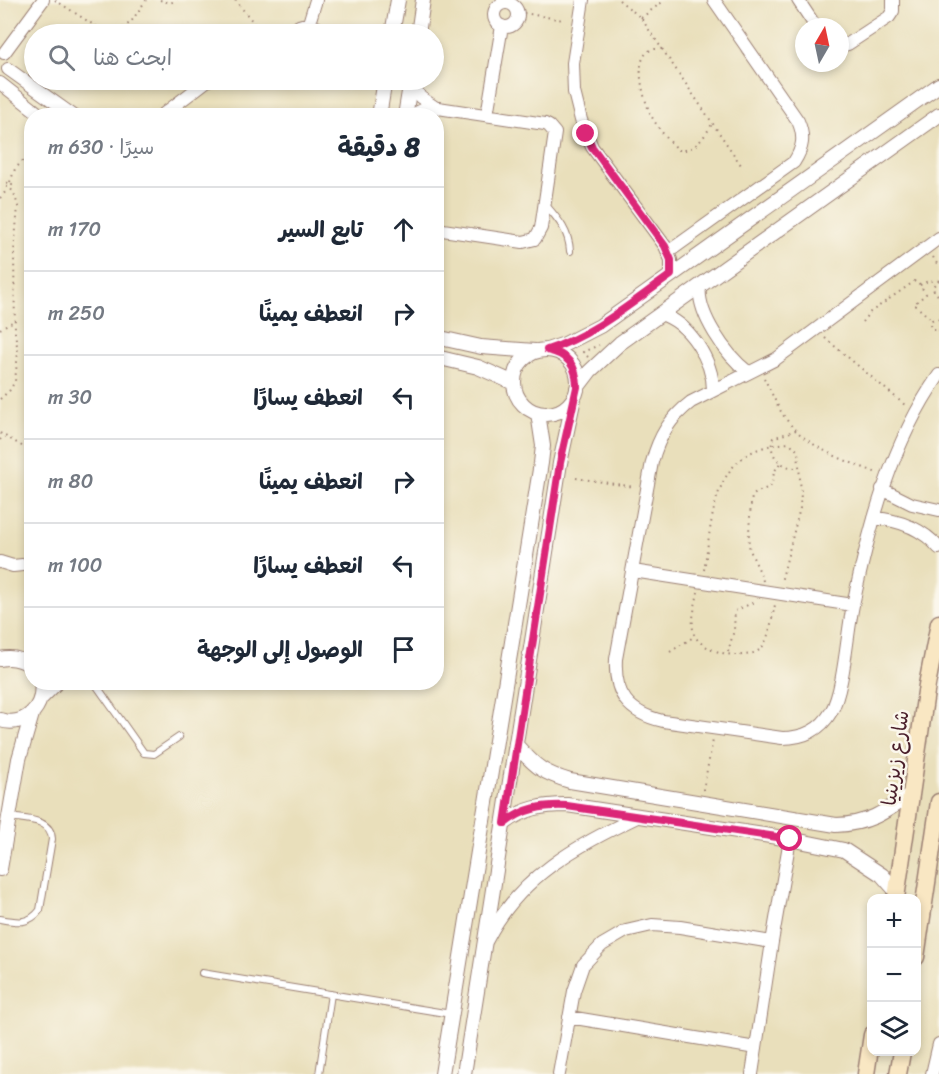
<!DOCTYPE html>
<html lang="ar">
<head>
<meta charset="utf-8">
<style>
	body { margin:0; font-family:Sriracha,"Playpen Sans Arabic",sans-serif; background:#f2f2f3; color:#1f2937; direction:rtl }
	.controls { position:absolute; right:18px; bottom:18px; display:grid; overflow:hidden; border-radius:12px; box-shadow:0 3px 9px #0003 }
	.controls button { width:54px; height:54px; display:grid; place-items:center; padding:0; border:0; border-bottom:2px solid #e0e1e3; background:#fff; color:#1f2937; font:30px sans-serif }
	.compass { position:absolute; left:795px; top:18px; width:54px; height:54px; border-radius:50%; background:#fff; box-shadow:0 3px 9px #0003; rotate:9deg }
	.stop { position:absolute; width:18px; height:18px; margin:-14px; border:4px solid #db2777; border-radius:50%; background:#fff }
	.stop.end { background:#db2777; border-color:#fff; box-shadow:0 2px 6px #0008 }
	.list { margin:0; padding:0; list-style:none }
	h2 { display:flex; justify-content:space-between; align-items:center; height:78px; margin:0; padding:0 24px; font-size:26px }
	h2 small { font-size:20px; font-weight:400; color:#747a83 }
	.list li { display:grid; grid-template-columns:39px 1fr auto; gap:18px; align-items:center; box-sizing:border-box; height:84px; padding:0 24px; border-top:2px solid #e0e1e3 }
	.list b { display:block; font-size:22px; white-space:nowrap }
	.list em { font-size:20px; font-style:normal; color:#747a83 }
	.icon { flex:none; width:33px; height:33px; fill:none; stroke:currentColor; stroke-width:2; stroke-linecap:round; stroke-linejoin:round }
	.map { position:relative; flex:none; width:939px; height:1074px; overflow:hidden; direction:ltr }
	.search { position:absolute; background:#fff; box-shadow:0 3px 9px #0003; left:24px; top:24px; width:420px; height:66px; display:flex; align-items:center; gap:15px; box-sizing:border-box; padding:0 21px; border-radius:33px; color:#747a83; font-size:22px }
	.panel { position:absolute; background:#fff; box-shadow:0 3px 9px #0003; left:24px; top:108px; width:420px; height:582px; border-radius:24px; direction:rtl }
	.map>svg:first-child { display:block }
	.lines { fill:none; stroke-linecap:round; stroke-linejoin:round }
	.service-casing { stroke:#9a7f73; stroke-width:8 }
	.minor-casing { stroke:#9a7f73; stroke-width:14 }
	.tertiary-casing { stroke:#9a7f73; stroke-width:16 }
	.secondary-casing { stroke:#9a7f73; stroke-width:19 }
	.path { stroke:#9a7f73; stroke-width:2; stroke-dasharray:1.5 4.5; stroke-linecap:butt }
	.service { stroke:#fff; stroke-width:6 }
	.minor { stroke:#fff; stroke-width:12 }
	.tertiary { stroke:#fff; stroke-width:14 }
	.secondary { stroke:#f9e7c3; stroke-width:16 }
	.route { stroke:#db2777; stroke-width:8 }
	.labels { text-anchor:middle; stroke-width:5; stroke-linejoin:round; paint-order:stroke }
	.street-label { font-size:20px; fill:#4a1f2b; stroke:#fbf7ec }
</style>
</head>
<body>
<div class="map">
<svg width="939" height="1074" viewBox="0 0 939 1074">
	<rect width="100%" height="100%" fill="#fbf7ec"/>
	<filter id="ink" filterUnits="userSpaceOnUse"><feTurbulence type="fractalNoise" baseFrequency=".0167" numOctaves="2"/><feDisplacementMap in="SourceGraphic" scale="12" xChannelSelector="R" yChannelSelector="G"/><feConvolveMatrix kernelMatrix="1 2 1 2 8 2 1 2 1" color-interpolation-filters="sRGB"/></filter>
	<filter id="wash" filterUnits="userSpaceOnUse"><feTurbulence type="fractalNoise" baseFrequency=".008" numOctaves="4" result="noise"/><feDisplacementMap in="SourceGraphic" scale="24" xChannelSelector="R" yChannelSelector="G"/><feGaussianBlur stdDeviation="1.35" result="paint"/><feColorMatrix in="noise" values="0 0 0 0 0 0 0 0 0 0 0 0 0 0 0 0 0 1.4 0 .05"/><feComposite in="paint" operator="in"/></filter>
	<g filter="url(#wash)">
		<rect width="100%" height="100%" fill="#e9dfbb"/>
	</g>
	<g filter="url(#ink)">
		<g class="lines">
			<defs>
				<path id="service" d="M545,204C558,219 569,231 570,251
					M94,682L144,753L154,754L179,737
					M0,919C16,922 29,925 40,910L52,839C51,818 26,820 9,817
					M202,973L451,1014
					M319,1074L331,994"/>
				<path id="minor" d="M583,0L573,63L574,92L581,120L592,147L665,246L671,260V275
					M798,0L816,27
					M494 15a12 12 0 1 1 24 0a12 12 0 1 1-24 0Z
					M309,23L316,0
					M296,34L299,26L309,23L318,28L320,34
					M840,45L848,44L889,17L893,11V0
					M4,53L43,0
					M8,69L74,116
					M411,81L420,97L436,108
					M0,83L42,116
					M487,115L502,26
					M161,116L208,80
					M409,116L427,108H438L545,124L549,126L555,133L541,228L535,239L523,242L436,229
					M939,238L776,359L691,402C670,418 659,436 652,462L616,659C614,694 628,713 663,721L782,738C803,738 820,731 831,712C844,690 847,633 853,605C870,524 891,444 939,375
					M671,250L794,162C803,148 805,137 798,121L714,0
					M700,285C696,313 726,355 748,372
					M660,314C689,322 713,361 713,390
					M882,489L912,504L939,510
					M874,518C899,520 922,528 939,548
					M0,562L13,566L32,564
					M633,571L853,605
					M487,940C520,876 575,847 637,817
					M569,1017L756,1048
					M559,1074L574,991L583,965L602,945L626,931L652,925L680,927L772,942
					M752,1074L772,942L790,839
					M932,1074L939,1044"/>
				<path id="tertiary" d="M392,34L398,0
					M418,34L423,0
					M379,116L385,80
					M405,116L411,80
					M436,337L481,347L535,351
					M547,350L565,344L600,326L939,85
					M514 382a32 32 0 1 1 64 0a32 32 0 1 1-64 0Z
					M436,357L478,367L514,383
					M577,388L590,371L620,343L939,115
					M0,659C12,656 22,659 32,666
					M41,698L57,682
					M0,720C25,728 45,707 41,682
					M517,746C536,767 543,773 570,781L836,825C869,824 885,812 911,794
					M505,823C524,808 543,805 567,805L790,839L844,850L882,875L897,892
					M0,869L19,759L32,714
					M442,1074L541,463L543,446L538,413
					M464,1074L560,463L574,398"/>
				<path id="secondary" d="M896,898L927,685L939,623
					M916,957L939,802
					M866,1074L872,1035
					M898,1074L902,1052"/>
			</defs>
			<use href="#service" class="service-casing"/>
			<use href="#minor" class="minor-casing"/>
			<use href="#tertiary" class="tertiary-casing"/>
			<use href="#secondary" class="secondary-casing"/>
			<path class="path" d="M55,0L100,29L112,33L119,31L131,22L146,0
				M160,0L170,3L177,0
				M235,0L263,34
				M619,0L641,18L741,165
				M518,12L563,20
				M641,18L665,0
				M662,49C629,45 642,94 650,113C656,126 668,141 679,150C695,152 705,136 712,124
				M10,182L15,169L32,151
				M0,198L8,189
				M933,257L939,267
				M939,280L933,286L934,292L939,296
				M920,285L930,280L935,283
				M939,319L932,320L930,325L933,330H939
				M862,322L869,313L915,281L918,282L926,294L914,304L932,320
				M0,329L9,323L16,322
				M825,338L906,406
				M588,357L583,352L599,345
				M764,378C771,391 777,407 786,419C808,449 845,460 877,473
				M0,399L10,390L15,381L18,352L15,333L14,252L18,206L14,193L10,188L5,186L8,182L12,185L10,188
				M796,430L773,438C767,456 783,469 799,468
				M0,433L32,452
				M0,440L3,435
				M31,472L32,468
				M576,478L635,487
				M704,570C714,510 712,447 790,443L798,451L801,493L800,508L781,582
				M763,581C760,569 751,557 749,545C748,540 751,500 752,497C757,490 766,490 772,485L774,472L780,463
				M698,592C696,604 690,622 694,634C701,653 751,664 763,646C770,635 772,617 775,605
				M670,652L695,636
				M728,652L734,630L735,611L754,602
				M703,790L713,740"/>
			<use href="#service" class="service"/>
			<use href="#minor" class="minor"/>
			<use href="#tertiary" class="tertiary"/>
			<use href="#secondary" class="secondary"/>
		</g>
	</g>
	<g class="lines" filter="url(#ink)">
		<path class="route" d="M586,134L592,147L665,246L671,260V275C631,303 594,335 547,350C568,354 577,366 577,387L560,463L505,823C524,808 543,805 567,806L790,839"/>
	</g>
	<g class="labels">
		<g class="street-label">
			<text transform="translate(895 758) rotate(-82)" y="7">شارع زيزينيا</text>
		</g>
	</g>
</svg>
<div class="controls">
<button>+</button>
<button>−</button>
<button><svg class="icon" aria-label="layers" viewBox="0 0 24 24"><path d="M12 4l9 5-9 5-9-5zM3 14l9 5 9-5"/></svg></button>
</div>
<svg class="compass" viewBox="-18 -18 36 36"><path d="M0-13l5 13h-10z" fill="#e53935"/><path d="M0 13l5-13h-10z" fill="#747a83"/></svg>
<div class="stop" style="left:790px;top:839px"></div>
<div class="stop end" style="left:586px;top:134px"></div>
<div class="search"><svg class="icon" aria-label="search" viewBox="0 0 24 24"><circle cx="10" cy="10" r="6"/><path d="M15 15l6 6"/></svg>ابحث هنا</div>
<section class="panel">
<h2>8 دقيقة<small>سيرًا · 630 m</small></h2>
<ul class="list">
<li><svg class="icon" aria-label="ahead" viewBox="0 0 24 24"><path d="M12 20V5M6 11l6-6 6 6"/></svg><div><b>تابع السير</b></div><em>170 m</em></li>
<li><svg class="icon" aria-label="right" viewBox="0 0 24 24"><path d="M7 20v-9h11M14 6l5 5-5 5"/></svg><div><b>انعطف يمينًا</b></div><em>250 m</em></li>
<li><svg class="icon" aria-label="left" viewBox="0 0 24 24"><path d="M17 20v-9H6M10 6l-5 5 5 5"/></svg><div><b>انعطف يسارًا</b></div><em>30 m</em></li>
<li><svg class="icon" aria-label="right" viewBox="0 0 24 24"><path d="M7 20v-9h11M14 6l5 5-5 5"/></svg><div><b>انعطف يمينًا</b></div><em>80 m</em></li>
<li><svg class="icon" aria-label="left" viewBox="0 0 24 24"><path d="M17 20v-9H6M10 6l-5 5 5 5"/></svg><div><b>انعطف يسارًا</b></div><em>100 m</em></li>
<li><svg class="icon" aria-label="arrive" viewBox="0 0 24 24"><path d="M6 21V4h12l-3 4 3 4H6"/></svg><div><b>الوصول إلى الوجهة</b></div></li>
</ul>
</section>
</div>
</body>
</html>
